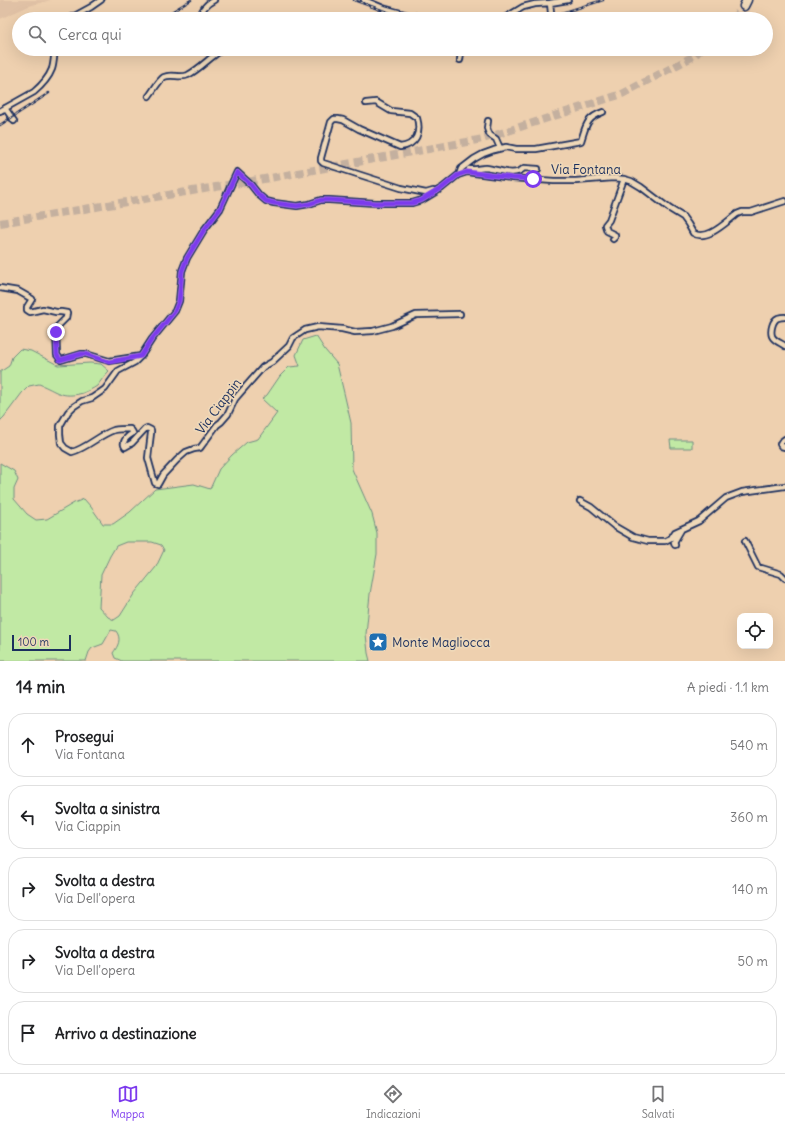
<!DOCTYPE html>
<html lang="it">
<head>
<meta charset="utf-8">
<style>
	body { margin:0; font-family:Delius,sans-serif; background:#f6f6f6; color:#202124 }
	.controls { position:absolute; right:12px; bottom:12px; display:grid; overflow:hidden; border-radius:8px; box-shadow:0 4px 16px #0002 }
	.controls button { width:36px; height:36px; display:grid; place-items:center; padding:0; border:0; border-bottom:1px solid #e0e0e0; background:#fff; color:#202124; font:20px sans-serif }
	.scale { position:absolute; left:12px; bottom:10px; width:59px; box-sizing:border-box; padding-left:4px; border:2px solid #1b2f5e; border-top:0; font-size:11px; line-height:14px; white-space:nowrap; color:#1b2f5e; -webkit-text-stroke:3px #efd8b8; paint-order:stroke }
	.stop { position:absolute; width:12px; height:12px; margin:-9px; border:3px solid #7c3aed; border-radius:50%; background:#fff }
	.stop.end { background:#7c3aed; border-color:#fff; box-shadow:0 1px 4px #0008 }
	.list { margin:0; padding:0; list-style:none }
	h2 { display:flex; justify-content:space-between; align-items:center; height:52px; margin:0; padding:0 16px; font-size:17px }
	h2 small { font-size:13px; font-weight:400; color:#757577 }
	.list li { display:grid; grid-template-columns:26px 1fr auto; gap:12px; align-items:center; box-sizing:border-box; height:64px; margin:0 8px 8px; padding:0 8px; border:1px solid #e0e0e0; border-radius:16px }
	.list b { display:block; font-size:15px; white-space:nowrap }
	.list p { margin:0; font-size:13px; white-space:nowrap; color:#757577 }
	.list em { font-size:13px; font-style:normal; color:#757577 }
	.icon { flex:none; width:22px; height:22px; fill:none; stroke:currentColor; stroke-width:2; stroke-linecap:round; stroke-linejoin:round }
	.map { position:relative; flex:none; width:785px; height:661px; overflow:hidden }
	.search { position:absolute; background:#fff; box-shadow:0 4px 16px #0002; left:12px; right:12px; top:12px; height:44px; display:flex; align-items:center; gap:10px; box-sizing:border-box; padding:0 14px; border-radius:22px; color:#757577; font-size:15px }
	.sheet { height:412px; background:#fff }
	nav { display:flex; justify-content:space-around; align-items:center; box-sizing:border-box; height:56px; border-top:1px solid #e0e0e0; background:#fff; font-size:11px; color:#757577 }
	nav a { display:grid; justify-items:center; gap:2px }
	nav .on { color:#7c3aed }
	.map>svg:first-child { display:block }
	.built { fill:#e0c1a5 }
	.green { fill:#c1e9a4; stroke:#6e8c81; fill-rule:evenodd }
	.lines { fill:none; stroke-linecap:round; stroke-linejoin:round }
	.highway-tunnel { stroke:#c4b09f; stroke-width:8; stroke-dasharray:8 4; stroke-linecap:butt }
	.street-casing { stroke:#1b2f5e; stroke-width:8 }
	.highway-casing { stroke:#1b2f5e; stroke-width:11 }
	.street { stroke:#efd8b8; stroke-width:4.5 }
	.highway { stroke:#efd8b8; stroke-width:8 }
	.rail-casing { stroke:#1b2f5e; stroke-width:2.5 }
	.rail { stroke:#efd8b8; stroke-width:1; stroke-dasharray:3; stroke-linecap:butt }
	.route { stroke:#7c3aed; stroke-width:5 }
	.labels { text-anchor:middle; stroke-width:3.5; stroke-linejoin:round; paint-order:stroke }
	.street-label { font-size:13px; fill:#1b2f5e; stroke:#efd8b8 }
	.poi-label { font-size:13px; fill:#1b2f5e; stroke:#efd8b8; text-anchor:start }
</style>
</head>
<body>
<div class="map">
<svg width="785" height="661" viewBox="0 0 785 661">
	<rect width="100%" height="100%" fill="#eed0af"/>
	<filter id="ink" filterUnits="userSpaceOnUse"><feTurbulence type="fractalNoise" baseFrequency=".025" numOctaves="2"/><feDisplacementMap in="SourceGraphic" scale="8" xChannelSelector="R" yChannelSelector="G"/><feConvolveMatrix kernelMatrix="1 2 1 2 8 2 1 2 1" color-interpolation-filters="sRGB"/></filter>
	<g filter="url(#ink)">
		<path class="built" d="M0,0H51L29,6L0,19Z"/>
		<path class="green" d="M316,336L325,350L337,364L345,397L351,423L352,469L372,514L377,533V554L370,594L366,634L368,653L370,661H122L115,658L113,653C118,646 122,639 116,631L111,630L103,644L92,648L89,652L86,661H0V463L14,471L18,480L14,489V499L27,514L36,520L47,519L74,503L84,499L91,507L103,524H113L130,512L155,489L194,484L210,489L219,469L232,455L247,442L258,439L277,413L262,399L267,395L280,376L289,367L300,366L296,355L303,340ZM126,542H152L161,545L164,550L156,567L134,594L120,616L114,620L108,617L99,607L101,575L110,556L116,546Z
			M20,349L31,351L58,365L90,363L101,364L109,371C104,376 101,381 97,386C93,389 87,391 83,393C61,399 57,391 39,384L29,386L22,393L4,417L0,421V372L9,366L12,357Z
			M670,440H692V448H671Z"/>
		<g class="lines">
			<path class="highway-tunnel" d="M733,19L744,6
				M0,223L270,178L483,139L622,94L694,56L701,49"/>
			<defs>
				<path id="street" d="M364,0L383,8L408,15L442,19
					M550,3L551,13
					M69,19L91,7L101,0
					M199,19C201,9 206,4 214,0
					M503,19L523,7L535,4L550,3L568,0
					M553,19V18
					M460,60L461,52L463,49
					M149,96C153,91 159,80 164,77C172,73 180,79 188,75C201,68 210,57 223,49
					M366,103L376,102L391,111L410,113L417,118C421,132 417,145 400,147L359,129L343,120L338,119H334L331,122L321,158V161L323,163L401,188L426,193L433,191
					M5,108L14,121
					M0,111L34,92C41,86 49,77 52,69C54,63 54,55 55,49
					M488,121L487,128L488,131L490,135L496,139L500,148
					M469,169C475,170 480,168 486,168C498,169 514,178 524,168L538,169
					M461,173L460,172L461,169L474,159L483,154L494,150L506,147L516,149H536L581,141C586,126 586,118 603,112
					M613,239L615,237V235L607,231L605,225L609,220L624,179
					M0,288L18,291L32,299L27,307V310L30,312L43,309L56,312H61L67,313L66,318L57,327L56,332L57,355L61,360L81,354H86L109,361L141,356
					M460,314L416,315L392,326L373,331L355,332L342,329L318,327L305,330L293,338L289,346L272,362L263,367L241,392L235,399L228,414L221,422L217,425L203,444L200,448L194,449L186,452L177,460L163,475L158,484L155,483L148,458L151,433V430L147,428L145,429L132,443L125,447C121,441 128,436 133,433L132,431L130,429C125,429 119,429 114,430C99,435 87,448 72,452L65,448L61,443L60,434V426L68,412L73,407L82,401L92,398L105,389L118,371L135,362L141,356L152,339L175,311L179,301L182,271L187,258L204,230L220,209L237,172L251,185L259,195L266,201L274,203L297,206L309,204L321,200H329L375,203H412L422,200L442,188L458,175L467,172L512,178L554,181H576L613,178L624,179L631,181L641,187L670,209L683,217L688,224L693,233C707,242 726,222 737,214L742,212H751L785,201
					M785,317C783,317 781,317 778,318C773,320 770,330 772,336C774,341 781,343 785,346
					M785,439L781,442L780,444L781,446L785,447
					M580,501L591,507L614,526L633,537L648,541H665L671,538L675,532L699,521L726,498L742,492L785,486
					M745,541L758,567L781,574L785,578
					M675,545L674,542L681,530"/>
				<path id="highway" d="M744,6L747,0"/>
			</defs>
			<use href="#street" class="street-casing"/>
			<use href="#highway" class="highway-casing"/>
			<use href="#street" class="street"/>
			<use href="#highway" class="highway"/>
			<defs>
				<path id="rail" d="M354,0L398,16L411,19
					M160,19L191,0
					M543,19L603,0
					M0,125L49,93"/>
			</defs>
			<use href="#rail" class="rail-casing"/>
			<use href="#rail" class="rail"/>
		</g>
	</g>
	<g class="lines" filter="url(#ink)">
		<path class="route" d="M56,332L57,355L60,360L81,354H86L109,362L141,356L152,339L175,311L179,301L182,271L187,258L204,230L220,209L237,172L251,185L259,195L266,201L274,203L297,206L309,204L321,200H330L375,203H412L422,200L442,188L458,175L467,172L512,178L533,179"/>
	</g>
	<defs>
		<symbol id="sight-square" viewBox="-11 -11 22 22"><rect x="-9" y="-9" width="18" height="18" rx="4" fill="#1f6fb2" stroke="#efd8b8"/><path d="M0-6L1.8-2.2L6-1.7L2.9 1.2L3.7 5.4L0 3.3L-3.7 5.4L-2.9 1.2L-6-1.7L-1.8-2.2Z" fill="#fff"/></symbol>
	</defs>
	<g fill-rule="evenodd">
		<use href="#sight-square" x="367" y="631" width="22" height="22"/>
	</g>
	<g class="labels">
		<g class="street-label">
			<text x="586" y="174">Via Fontana</text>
			<text transform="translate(218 406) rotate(-53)" y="5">Via Ciappin</text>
		</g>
		<g class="poi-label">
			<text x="392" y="647">Monte Magliocca</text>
		</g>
	</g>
</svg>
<div class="controls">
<button><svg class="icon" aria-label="locate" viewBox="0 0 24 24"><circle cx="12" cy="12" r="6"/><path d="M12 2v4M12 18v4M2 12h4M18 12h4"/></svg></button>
</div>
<div class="scale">100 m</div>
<div class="stop" style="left:533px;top:179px"></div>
<div class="stop end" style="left:56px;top:332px"></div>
<div class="search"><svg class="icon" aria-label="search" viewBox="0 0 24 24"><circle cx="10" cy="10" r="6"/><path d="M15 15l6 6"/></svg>Cerca qui</div>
</div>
<section class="sheet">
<h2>14 min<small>A piedi · 1.1 km</small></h2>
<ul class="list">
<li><svg class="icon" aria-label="ahead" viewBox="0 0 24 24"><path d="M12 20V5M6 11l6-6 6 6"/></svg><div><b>Prosegui</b><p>Via Fontana</p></div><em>540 m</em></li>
<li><svg class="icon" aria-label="left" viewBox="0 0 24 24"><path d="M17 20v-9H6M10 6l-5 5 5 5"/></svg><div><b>Svolta a sinistra</b><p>Via Ciappin</p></div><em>360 m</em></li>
<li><svg class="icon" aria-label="right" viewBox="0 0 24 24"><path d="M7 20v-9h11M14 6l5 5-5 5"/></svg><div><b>Svolta a destra</b><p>Via Dell'opera</p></div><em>140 m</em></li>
<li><svg class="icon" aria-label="right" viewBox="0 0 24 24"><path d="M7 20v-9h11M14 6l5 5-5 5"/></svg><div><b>Svolta a destra</b><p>Via Dell'opera</p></div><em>50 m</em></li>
<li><svg class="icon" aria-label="arrive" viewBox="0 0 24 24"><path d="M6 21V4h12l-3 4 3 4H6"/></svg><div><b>Arrivo a destinazione</b></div></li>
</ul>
</section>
<nav>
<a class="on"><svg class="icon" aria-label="map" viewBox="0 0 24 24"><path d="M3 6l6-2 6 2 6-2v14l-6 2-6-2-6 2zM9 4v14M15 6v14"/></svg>Mappa</a>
<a><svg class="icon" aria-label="directions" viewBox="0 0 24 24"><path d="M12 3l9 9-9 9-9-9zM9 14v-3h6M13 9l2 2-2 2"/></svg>Indicazioni</a>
<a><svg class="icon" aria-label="saved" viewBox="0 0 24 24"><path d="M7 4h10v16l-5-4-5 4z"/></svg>Salvati</a>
</nav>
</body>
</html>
